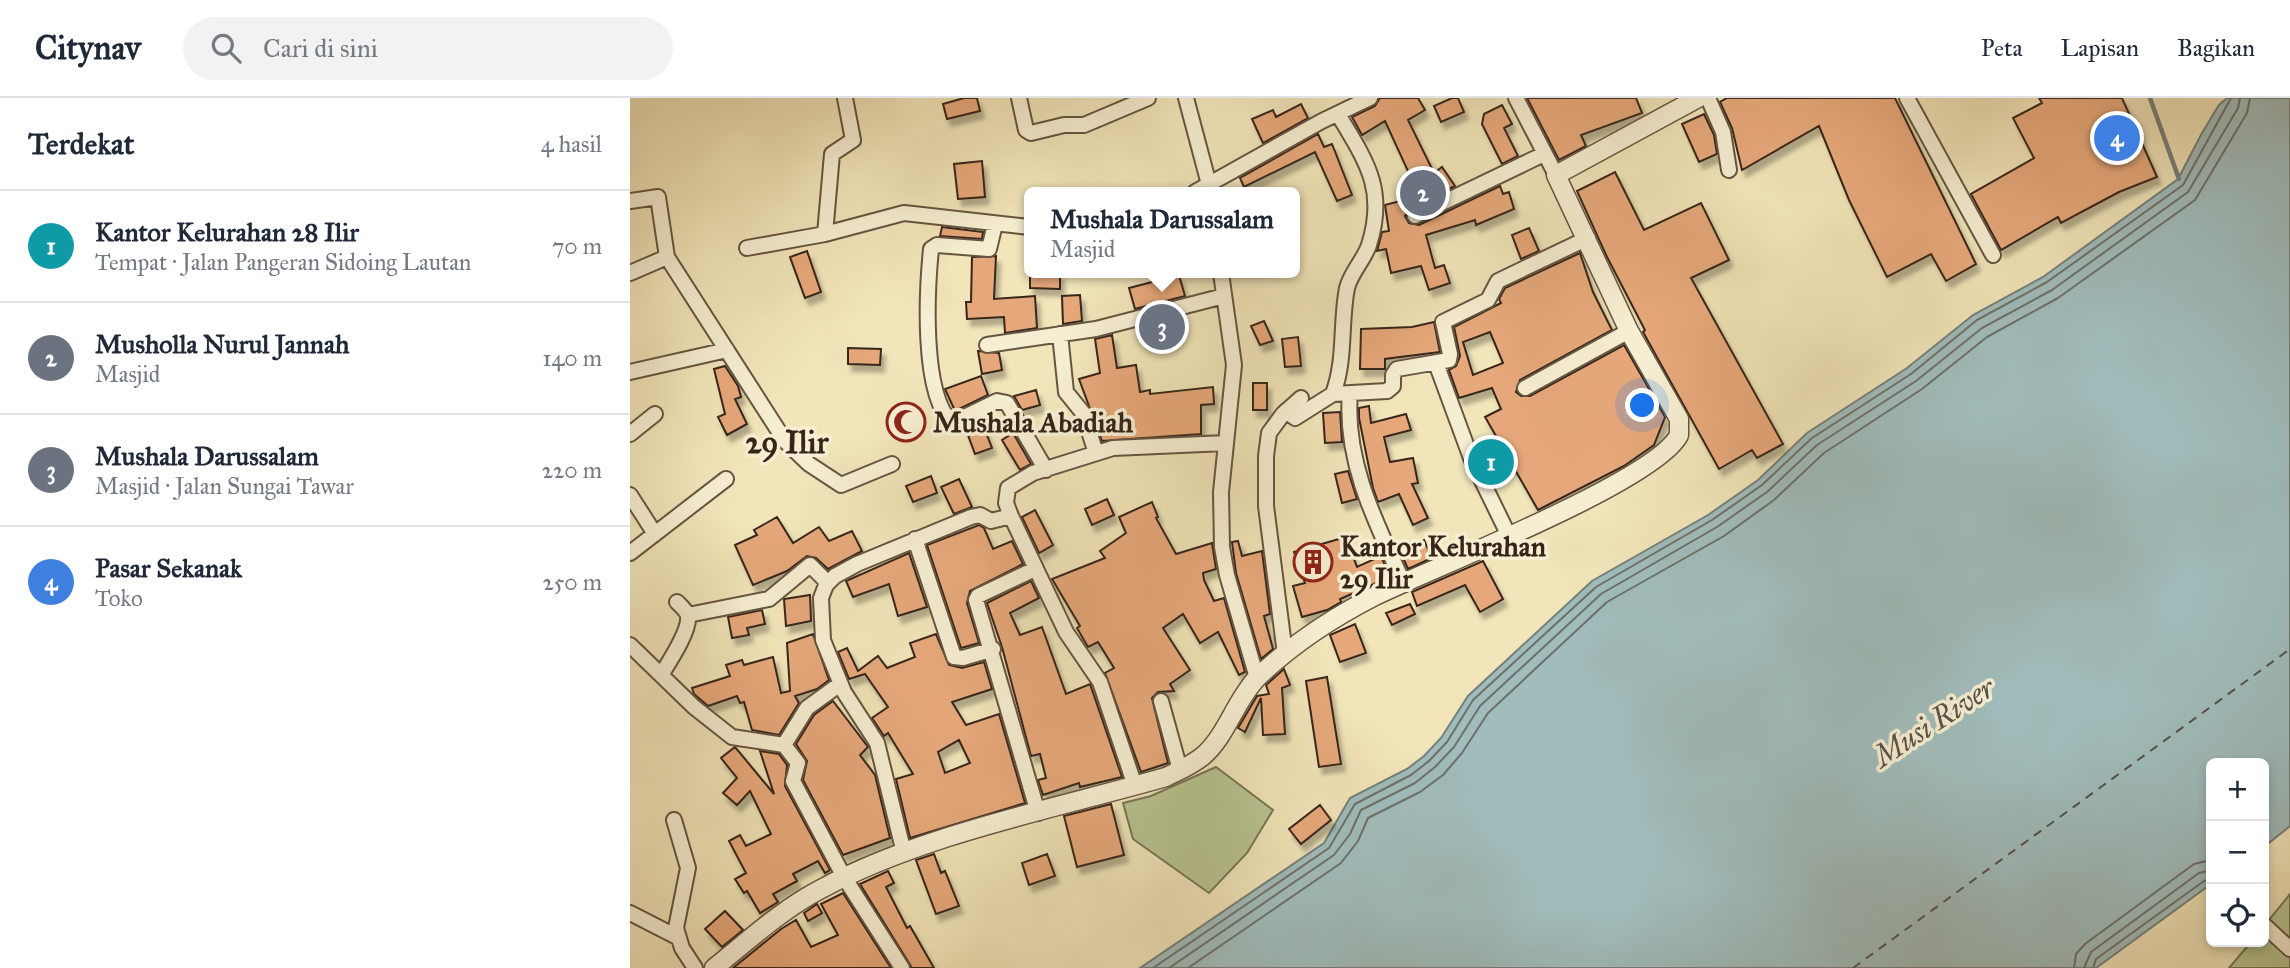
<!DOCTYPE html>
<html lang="id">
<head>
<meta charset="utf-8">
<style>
	body { margin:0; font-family:"IM FELL Great Primer",serif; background:#f2f2f3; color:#1f2937 }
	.controls { position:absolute; right:21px; bottom:21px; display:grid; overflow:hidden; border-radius:10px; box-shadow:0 4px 10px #0003 }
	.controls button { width:63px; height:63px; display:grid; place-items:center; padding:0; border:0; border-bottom:2px solid #e0e1e3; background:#fff; color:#1f2937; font:35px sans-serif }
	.you { position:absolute; left:1013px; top:308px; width:24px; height:24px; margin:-18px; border:5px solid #fff; border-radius:50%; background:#1a73e8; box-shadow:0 0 0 10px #1a73e833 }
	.badge { display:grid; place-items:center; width:46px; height:46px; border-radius:50%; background:#8f2418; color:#fff; font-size:23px; font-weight:700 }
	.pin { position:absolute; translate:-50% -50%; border:4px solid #fff; box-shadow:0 2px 7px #0006 }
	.popup { position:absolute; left:394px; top:89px; width:276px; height:91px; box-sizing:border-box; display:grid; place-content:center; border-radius:10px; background:#fff; filter:drop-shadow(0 2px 5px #0005); font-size:23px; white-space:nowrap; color:#747a83 }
	.popup b { font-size:26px; color:#1f2937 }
	.popup::after { content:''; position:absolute; left:50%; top:100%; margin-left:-14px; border:14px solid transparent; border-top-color:#fff }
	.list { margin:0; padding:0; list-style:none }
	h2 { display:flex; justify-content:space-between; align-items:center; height:91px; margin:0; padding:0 28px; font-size:30px }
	h2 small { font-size:23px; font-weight:400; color:#747a83 }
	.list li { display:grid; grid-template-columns:46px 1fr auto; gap:21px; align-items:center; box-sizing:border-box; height:112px; padding:0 28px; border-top:2px solid #e0e1e3 }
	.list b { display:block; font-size:26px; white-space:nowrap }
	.list p { margin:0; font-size:23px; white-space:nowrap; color:#747a83 }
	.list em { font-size:23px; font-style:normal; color:#747a83 }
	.icon { flex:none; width:38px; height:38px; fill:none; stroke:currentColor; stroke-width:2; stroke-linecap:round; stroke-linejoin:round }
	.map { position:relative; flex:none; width:1660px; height:870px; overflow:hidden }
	header { display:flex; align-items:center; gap:42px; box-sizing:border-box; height:98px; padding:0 35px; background:#fff; border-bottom:2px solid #e0e1e3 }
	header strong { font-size:33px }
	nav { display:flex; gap:38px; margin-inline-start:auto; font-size:24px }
	.search { width:490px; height:63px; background:#f2f2f3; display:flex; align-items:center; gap:18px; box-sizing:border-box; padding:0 24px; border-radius:38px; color:#747a83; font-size:26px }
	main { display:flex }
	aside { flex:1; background:#fff }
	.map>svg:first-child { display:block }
	.green { fill:#b7c591; stroke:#777556; stroke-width:2 }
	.water { fill:#a0bcbb; stroke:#76807b; stroke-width:2 }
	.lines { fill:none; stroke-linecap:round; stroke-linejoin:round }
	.shore { stroke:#6c706a; stroke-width:2 }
	.stream { stroke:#76807b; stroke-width:4.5 }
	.ferry { stroke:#56524a; stroke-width:2; stroke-dasharray:9 7; stroke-linecap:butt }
	.building { fill:#e6a87a; stroke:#37251a; stroke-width:2; fill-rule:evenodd; filter:url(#shadow) }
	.minor-casing { stroke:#665542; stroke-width:18 }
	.tertiary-casing { stroke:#665542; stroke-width:21 }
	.minor { stroke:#f6eed2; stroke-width:14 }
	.tertiary { stroke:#f6eed2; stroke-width:18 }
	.labels { text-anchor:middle; stroke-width:7; stroke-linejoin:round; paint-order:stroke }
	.poi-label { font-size:28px; font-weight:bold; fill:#37251a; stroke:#f6eed2; text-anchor:start }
	.water-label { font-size:30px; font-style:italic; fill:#56524a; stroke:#f6eed2 }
	.quarter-label { font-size:32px; font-weight:bold; fill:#37251a; stroke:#f6eed2 }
</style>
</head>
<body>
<header>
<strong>Citynav</strong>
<div class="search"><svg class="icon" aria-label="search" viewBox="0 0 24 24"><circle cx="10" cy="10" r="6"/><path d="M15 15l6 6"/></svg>Cari di sini</div>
<nav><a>Peta</a><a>Lapisan</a><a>Bagikan</a></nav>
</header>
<main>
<aside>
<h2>Terdekat<small>4 hasil</small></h2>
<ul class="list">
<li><span class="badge" style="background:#0f9aa8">1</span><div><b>Kantor Kelurahan 28 Ilir</b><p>Tempat · Jalan Pangeran Sidoing Lautan</p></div><em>70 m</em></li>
<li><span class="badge" style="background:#6b7280">2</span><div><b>Musholla Nurul Jannah</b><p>Masjid</p></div><em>140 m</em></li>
<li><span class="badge" style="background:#6b7280">3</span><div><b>Mushala Darussalam</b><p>Masjid · Jalan Sungai Tawar</p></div><em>220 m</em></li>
<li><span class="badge" style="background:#3f7fe0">4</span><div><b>Pasar Sekanak</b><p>Toko</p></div><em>250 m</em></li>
</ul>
</aside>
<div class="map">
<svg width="1660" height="870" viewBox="0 0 1660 870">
	<defs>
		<filter id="shadow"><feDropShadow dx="4" dy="7" stdDeviation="2" flood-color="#0004"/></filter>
	</defs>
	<rect width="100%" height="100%" fill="#f1e5b9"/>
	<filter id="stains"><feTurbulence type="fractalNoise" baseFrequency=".00286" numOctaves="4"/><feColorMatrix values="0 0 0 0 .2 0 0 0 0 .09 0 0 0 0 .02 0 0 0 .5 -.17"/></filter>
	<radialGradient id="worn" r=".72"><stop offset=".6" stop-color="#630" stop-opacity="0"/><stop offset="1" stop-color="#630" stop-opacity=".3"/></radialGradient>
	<path class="green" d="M586,669L643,712L617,755L579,795L503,741L493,705L521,698Z
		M1660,796V870H1599L1621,844H1634V828Z"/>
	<path class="water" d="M1597,0H1660V728L1634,749V665H1581V786L1466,870H510L694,745L720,700L777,671L794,658L811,640L838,598L962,483L1078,417L1128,382L1177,335L1277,270L1343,217L1413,179L1548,81L1572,35L1589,7Z"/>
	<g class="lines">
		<path class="shore" d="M523,870L699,750L725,706L781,677L799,663L817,644L843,602L966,489L1082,422L1132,387L1182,340L1281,276L1347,222L1417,184L1553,87L1601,0
			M539,870L704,757L720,736L731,712L785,685L805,669L824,649L850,608L971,496L1087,429L1137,394L1187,347L1286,283L1352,230L1422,192L1558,94L1608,10L1610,0
			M558,870L711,765L728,743L738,720L790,694L813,677L832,655L858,615L977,504L1094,438L1144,402L1194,355L1292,291L1357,239L1428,200L1565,102L1617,15L1620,0
			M1444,870L1446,856L1455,846L1564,766L1581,762
			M1454,870L1461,854L1569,775L1581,772
			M1463,870L1466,861L1574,783L1581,781"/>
		<path class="stream" d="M1520,0L1549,81"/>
		<path class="ferry" d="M1223,870L1660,551"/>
	</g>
	<path class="building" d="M334,0H347L350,13L317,21L313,6Z
		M750,0H788L795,12L778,22L804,75L812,69L825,88L780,110L775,118L779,125L789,127L870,88L873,96L879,94L884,111L846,127L845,122L796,137L805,170L814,167L820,185L799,192L791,168L761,175L756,151L747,153L752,134L759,133L755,107L782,100L776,91L784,86L755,23L732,37L722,19L745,8Z
		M822,0H828L834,14L811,24L804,8Z
		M897,0H1006L1012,15L951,37L956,48L929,62Z
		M1097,0H1265L1346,166L1316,183L1301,156L1257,179L1219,102L1189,28L1112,72L1102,30L1090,4Z
		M1409,0H1492L1527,79L1489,94L1431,125L1428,119L1371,152L1341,96L1404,60L1383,20L1412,5Z
		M671,6L678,20L633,45L622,21L643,12L646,19Z
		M872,7L882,26L874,30L888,58L872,66L852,26L854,16Z
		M1074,16L1084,37L1087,56L1069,64L1052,26Z
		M688,36L694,49L702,46L722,97L707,103L685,54L614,89L610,80Z
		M352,63L355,99L328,101L324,66Z
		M985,74L1014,132L1071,105L1099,162L1061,180L1153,346L1127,360L1122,352L1089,371L1013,234L1015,232L977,159L947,93Z
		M312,129L353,134L352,141L310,138Z
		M899,130L909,153L891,161L882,137Z
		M177,153L191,194L175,200L160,159Z
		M950,155L963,194L982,232L890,282L886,294L891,298H900L994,247L1035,319L1024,347L994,368L908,412L880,363L858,374L852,360L873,350L855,319L871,311L862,290L829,300L819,272L826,268L830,258L824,229L871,205L869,201L875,190ZM860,234L873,265L843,277L833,244Z
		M366,158L364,201L405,198L407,230L375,235L374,219L337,221L336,204H341L342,159Z
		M400,175H430V191L400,190Z
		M549,177L555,198L505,211L499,190Z
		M450,197L452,223L433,226L432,198Z
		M544,221L548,238L522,243L519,227Z
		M634,223L643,243L630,247L621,228Z
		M804,224L810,254L755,261V271H730L731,231L782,229Z
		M482,237L487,270L506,267L510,294L520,292V296L583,289L584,306L571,307V336L472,343L449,281L470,275L465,241Z
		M668,239L671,268L655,269L652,241Z
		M218,250L251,251L250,267L218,266Z
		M348,253L369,255L372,272L352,276Z
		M95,268L108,288L111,299L105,301L117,326L97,337L88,319L95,316L84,271Z
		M351,278L358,297L325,313L315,291Z
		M623,285H637V312H623Z
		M406,292L410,307L392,312L384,298Z
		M739,308L741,325L776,316L781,332L754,339L760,364L783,360L788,385L782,386L798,420L783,427L769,396L748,404L743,390L729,320V310Z
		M710,314L712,344L695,345L693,315Z
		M280,316L285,327L272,332L268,320Z
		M351,322L362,350L345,356L335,329Z
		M383,335L401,366L390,372L372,342Z
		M718,373L727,401L712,405L705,376Z
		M301,378L307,395L283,404L276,388Z
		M329,381L342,409L324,416L311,389Z
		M477,401L484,417L462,427L455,411Z
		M522,404L528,419L526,420L546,456L582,445L586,471L573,475L574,482L584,503L594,500L615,574L609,577L588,534L570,545L553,516L533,530L560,572L540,586L544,593L528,594L522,600L538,665L511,674L475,575L484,570L468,544L458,549L447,530L450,528L422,481L475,460L470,453L496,435L489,419Z
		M405,412L423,447L409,455L392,419Z
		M147,419L163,445L189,429L199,443L222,433L232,453L198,471L186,460L177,458L157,473L123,487L105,447L127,437L124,432Z
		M349,427L354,430L363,451L382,443L393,466L340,493L337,505L349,545L331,550L297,447Z
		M716,439L727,469L751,458L760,479L710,501L711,504L697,512L672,519L663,488L675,485L664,454Z
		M794,442L802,460L778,471L770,453Z
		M608,443L612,458L632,453L640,516L634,518L643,551L631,561L606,475L602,444Z
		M279,455L297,509L268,518L259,486L223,499L216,483Z
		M853,463L873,501L850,514L835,487L787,508L782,494Z
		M401,483L409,500L380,515L390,537L412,529L436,596L460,586L492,679L450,689L449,685L413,697L408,682L416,680L410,656L401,658L372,549L357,505Z
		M180,497L181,523L156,528L154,501Z
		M780,506L785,516L762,527L756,515Z
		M132,512L135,526L117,530L119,537L102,540L98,519Z
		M725,526L736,555L710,564L700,537Z
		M183,536L199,582L187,591L165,598L169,605L149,637L122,632L114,604L110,605L107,598L78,608L64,596L62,590L100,578L96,567L112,562L114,567L143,559L151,595L160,593L157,545Z
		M306,536L319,567L332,570L354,564L362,591L322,604L336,627L369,616L395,705L280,740L266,681L283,676L258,635L254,638L242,620L258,609L235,576L219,581L208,554L217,550L228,573L248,558L257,570L285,559L280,545ZM329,642L340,665L315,675L308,654Z
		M654,571L660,587L652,590L655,636L633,637L631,600L615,634L608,630L627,598L639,596L636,587Z
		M697,579L711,666L689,669L676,583Z
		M203,603L238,649L230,657L245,677L260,740L213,757L173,682L177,663L166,646L184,617Z
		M105,649L144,696L130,653L149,656L157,667L155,688L200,772L195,775L188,763L163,776L167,783L143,796L148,804L130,815L117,793L114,795L105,781L116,775L99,743L110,737L116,748L141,736L120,693L107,707L93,695L107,680L91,660Z
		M481,706L494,757L447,769L434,718Z
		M690,707L701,722L671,746L659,731Z
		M304,756L311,775L315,773L329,808L306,816L286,762Z
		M417,756L425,778L399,787L392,765Z
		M258,773L264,785L256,789L277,830L280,828L304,870H282L230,786Z
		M213,795L261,870H103L151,831L166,822L181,849L208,837L191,806Z
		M187,806L192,815L178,823L174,815Z
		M95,813L113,832L92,849L75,831Z"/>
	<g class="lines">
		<defs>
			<path id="minor" d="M389,0L396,32L401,35L434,27H454L518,0
				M556,0L581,94
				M886,0L926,77
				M1078,0L1093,34L1099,72
				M1277,0L1363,157
				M565,94L692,23L740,0
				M0,103L28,99L37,159L155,343L179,366L211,387L262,366
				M785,118L914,56
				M365,126L359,151L307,147L301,151C297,191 291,296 322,325L367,303L377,305L416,372
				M195,136L274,115L399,129
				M117,150L195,136L202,56L223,42L215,0
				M0,175L37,159
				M591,175L604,267L591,394L592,449L597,477L627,580
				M430,236L436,294L453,315L466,355
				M357,247L466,231L594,198
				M806,265L841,360L879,438
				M0,274L97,252
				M895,290L999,233
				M720,295C714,363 746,425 774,486
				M703,296C716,261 710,226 717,190C721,174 734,162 739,147C757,90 735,62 708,16
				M656,313L665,320L703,296L757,293L763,288V277L767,271L819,262L820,256L813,224L858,202L868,183L958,140
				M0,336L25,316
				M0,397L25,436
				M381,418L436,534L470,584L505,688
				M285,441L324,559L333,560L363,551
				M0,455L96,381
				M405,471L348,498L346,502L408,715
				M58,517L139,501L180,467L198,485
				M0,547L64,609L102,639L154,647
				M655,556L636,408V358L639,335L653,316L671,300
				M31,577C39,564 60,533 58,518C57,513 51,508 47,504
				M210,586L177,610L154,647L168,665L163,683L214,779L272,870
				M531,603L550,672
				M44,722L58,770L46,830L52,850L65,870
				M274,755L247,645L214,594L193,542L191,500L196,487L205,478L227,466L341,419L350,417L361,423L381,418L376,405L378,390L403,375L483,350L596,345
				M0,815L47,839
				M1634,827L1660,851"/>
			<path id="tertiary" d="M84,870C119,842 151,812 191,791C293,736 424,711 536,679C548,673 562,667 573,658C597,637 605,603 627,580C661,547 704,519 745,498C802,470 1026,383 1049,337V321L999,233L926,77L1068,0"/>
		</defs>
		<use href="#minor" class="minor-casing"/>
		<use href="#tertiary" class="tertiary-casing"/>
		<use href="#minor" class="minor"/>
		<use href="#tertiary" class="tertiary"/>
	</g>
	<defs>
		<symbol id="mosque-ring" viewBox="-11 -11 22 22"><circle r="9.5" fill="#f6eed2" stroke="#8f2418" stroke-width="1.5"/><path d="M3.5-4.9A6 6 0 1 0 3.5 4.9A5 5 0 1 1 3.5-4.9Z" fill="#8f2418"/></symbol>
		<symbol id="building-ring" viewBox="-11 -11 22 22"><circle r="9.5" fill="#f6eed2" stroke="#8f2418" stroke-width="1.5"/><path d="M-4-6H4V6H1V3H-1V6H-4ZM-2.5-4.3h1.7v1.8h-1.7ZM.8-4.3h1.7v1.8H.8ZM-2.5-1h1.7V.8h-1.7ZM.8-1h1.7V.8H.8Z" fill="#8f2418"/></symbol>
	</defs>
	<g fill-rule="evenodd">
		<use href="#mosque-ring" x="254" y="302" width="44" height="44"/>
		<use href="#building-ring" x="661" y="442" width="44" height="44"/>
	</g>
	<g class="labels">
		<g class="poi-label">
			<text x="303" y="334">Mushala Abadiah</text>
			<text x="710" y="458">Kantor Kelurahan<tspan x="710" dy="32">29 Ilir</tspan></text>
		</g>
		<g class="water-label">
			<text transform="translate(1304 624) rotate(-33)" y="10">Musi River</text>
		</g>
		<g class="quarter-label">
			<text x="157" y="355">29 Ilir</text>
		</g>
	</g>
	<rect width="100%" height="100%" filter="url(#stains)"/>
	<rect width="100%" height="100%" fill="url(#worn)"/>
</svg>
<div class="controls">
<button>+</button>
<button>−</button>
<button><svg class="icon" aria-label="locate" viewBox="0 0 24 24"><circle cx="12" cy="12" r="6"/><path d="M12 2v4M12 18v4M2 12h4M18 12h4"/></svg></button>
</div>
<div class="you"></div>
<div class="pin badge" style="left:861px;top:364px;background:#0f9aa8">1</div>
<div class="pin badge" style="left:793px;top:95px;background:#6b7280">2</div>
<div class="pin badge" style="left:532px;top:229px;background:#6b7280">3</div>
<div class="popup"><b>Mushala Darussalam</b>Masjid</div>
<div class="pin badge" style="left:1487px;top:40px;background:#3f7fe0">4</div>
</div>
</main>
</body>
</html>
